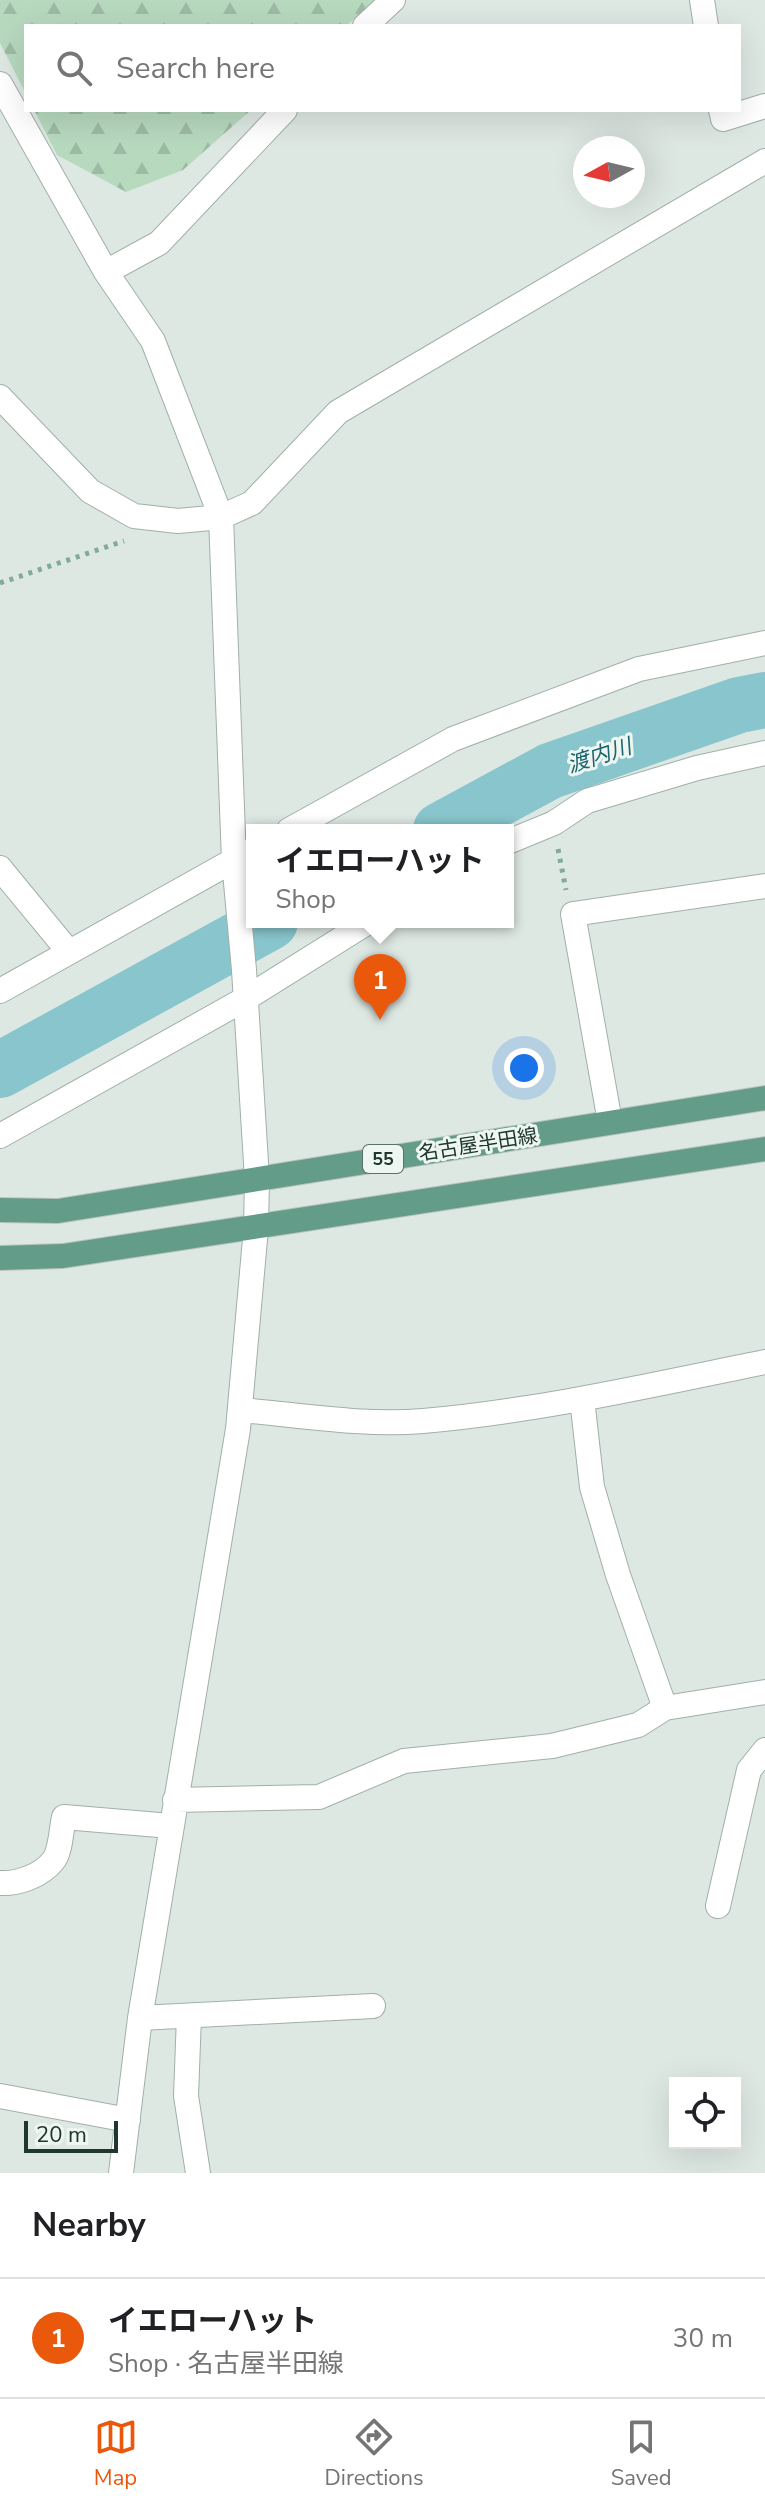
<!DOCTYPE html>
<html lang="en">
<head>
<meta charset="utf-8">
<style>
	body { margin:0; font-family:"Nunito Sans","Noto Sans JP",sans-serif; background:#f6f6f6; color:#202124 }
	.controls { position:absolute; right:24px; bottom:24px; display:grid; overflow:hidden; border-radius:0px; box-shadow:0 8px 32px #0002 }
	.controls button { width:72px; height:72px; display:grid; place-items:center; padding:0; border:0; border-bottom:2px solid #e0e0e0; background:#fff; color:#202124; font:40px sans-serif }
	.compass { position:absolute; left:573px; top:136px; width:72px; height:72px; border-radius:50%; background:#fff; box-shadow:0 8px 32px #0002; rotate:262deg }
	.scale { position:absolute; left:24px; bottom:20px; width:94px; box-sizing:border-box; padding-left:8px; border:4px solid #203730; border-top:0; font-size:22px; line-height:28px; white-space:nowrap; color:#203730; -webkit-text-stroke:6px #eef6f1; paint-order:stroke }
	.you { position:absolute; left:524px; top:1068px; width:28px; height:28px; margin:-20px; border:6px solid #fff; border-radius:50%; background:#1a73e8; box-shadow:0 0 0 12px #1a73e833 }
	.badge { display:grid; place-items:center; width:52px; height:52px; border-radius:50%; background:#ea580c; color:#fff; font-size:26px; font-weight:700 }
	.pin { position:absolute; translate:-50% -66px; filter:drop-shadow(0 2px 4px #0008) }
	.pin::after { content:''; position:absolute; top:42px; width:28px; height:24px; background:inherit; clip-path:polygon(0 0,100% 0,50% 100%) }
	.popup { position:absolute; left:246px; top:824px; width:268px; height:104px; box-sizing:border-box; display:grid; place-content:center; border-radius:0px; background:#fff; filter:drop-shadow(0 2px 6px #0005); font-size:26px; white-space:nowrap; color:#757577 }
	.popup b { font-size:30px; color:#202124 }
	.popup::after { content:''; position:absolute; left:50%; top:100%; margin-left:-16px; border:16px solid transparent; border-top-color:#fff }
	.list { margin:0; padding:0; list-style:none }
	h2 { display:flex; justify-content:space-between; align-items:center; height:104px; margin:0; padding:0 32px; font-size:34px }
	h2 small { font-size:26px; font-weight:400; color:#757577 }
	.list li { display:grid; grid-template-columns:52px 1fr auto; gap:24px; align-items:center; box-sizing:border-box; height:120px; padding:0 32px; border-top:2px solid #e0e0e0 }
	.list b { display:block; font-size:30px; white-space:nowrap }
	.list p { margin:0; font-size:26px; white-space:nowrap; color:#757577 }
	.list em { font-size:26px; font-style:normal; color:#757577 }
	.icon { flex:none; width:44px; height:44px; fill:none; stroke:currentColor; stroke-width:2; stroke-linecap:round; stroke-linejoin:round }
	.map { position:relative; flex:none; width:765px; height:2173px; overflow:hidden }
	.search { position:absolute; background:#fff; box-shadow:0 8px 32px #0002; left:24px; right:24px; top:24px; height:88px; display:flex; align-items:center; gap:20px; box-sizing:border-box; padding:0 28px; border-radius:0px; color:#757577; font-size:30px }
	.sheet { height:224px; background:#fff }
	nav { display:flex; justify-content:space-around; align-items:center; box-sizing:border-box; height:112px; border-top:2px solid #e0e0e0; background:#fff; font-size:22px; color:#757577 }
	nav a { display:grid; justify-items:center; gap:4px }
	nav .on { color:#ea580c }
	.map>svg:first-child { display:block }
	.forest { fill:url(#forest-firs) }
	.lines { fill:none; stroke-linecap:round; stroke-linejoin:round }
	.river { stroke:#88c5cc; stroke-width:56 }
	.minor-casing { stroke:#a1afaa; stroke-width:26 }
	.major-casing { stroke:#bcc3c1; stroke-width:26 }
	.path { stroke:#80ab9b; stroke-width:5; stroke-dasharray:4 6; stroke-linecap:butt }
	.minor { stroke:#fff; stroke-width:24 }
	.major { stroke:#649c8a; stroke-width:24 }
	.labels { text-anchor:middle; stroke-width:6; stroke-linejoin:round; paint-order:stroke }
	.shield { fill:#eef6f1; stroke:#5e706a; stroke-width:2 }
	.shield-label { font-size:18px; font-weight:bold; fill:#203730 }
	.street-label { font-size:20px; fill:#203730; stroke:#eef6f1 }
	.water-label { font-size:22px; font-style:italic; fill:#1e666f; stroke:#eef6f1 }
</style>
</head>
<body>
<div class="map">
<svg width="765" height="2173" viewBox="0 0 765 2173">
	<defs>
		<pattern id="forest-firs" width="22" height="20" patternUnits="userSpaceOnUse" patternTransform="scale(2)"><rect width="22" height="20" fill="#b7d9be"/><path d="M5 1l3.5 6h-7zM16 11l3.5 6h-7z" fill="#9dbba4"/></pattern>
	</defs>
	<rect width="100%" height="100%" fill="#dee8e3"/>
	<path class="forest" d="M0,0H376L346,26H26V94L0,43Z
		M34,110H251L183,170L126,192L57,155Z"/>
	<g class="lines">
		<path class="river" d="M441,830L550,771L739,705L765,700
			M0,1070L270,922"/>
		<defs>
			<path id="minor" d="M702,0L706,26
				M365,26L393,0
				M0,84L106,272L153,341L221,517L234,861L244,970L257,1179L256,1228L238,1429L140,2018L121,2173
				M721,110L723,119L765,106
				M106,272L159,243L285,110
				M0,397L90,491L134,516L178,521L221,517L252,503L338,412L765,161
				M289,830L453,739L639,669L765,643
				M508,842L554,823L587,801L697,768L765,753
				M0,868L69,952
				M0,991L252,850
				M610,1122L573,914L765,886
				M0,1136L245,999L368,922
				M241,1410C300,1415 363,1426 423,1421C538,1411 652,1385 765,1362
				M665,1708L765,1692
				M175,1800L319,1797L404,1761L552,1746L638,1725L665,1708L618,1575L592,1487L582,1399
				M0,1883C18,1884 41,1876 53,1861C61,1851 61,1830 64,1817L171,1826
				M718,1906L749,1770L765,1750
				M189,2016L186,2096L198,2173
				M140,2018L373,2006
				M0,2096L128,2120"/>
			<path id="major" d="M0,1210L58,1211L765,1098
				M0,1258L63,1256L765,1149"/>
		</defs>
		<use href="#minor" class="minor-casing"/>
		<use href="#major" class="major-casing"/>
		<path class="path" d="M0,583L124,541
			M558,849L566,890"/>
		<use href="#minor" class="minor"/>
		<use href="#major" class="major"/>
	</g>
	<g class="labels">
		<rect class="shield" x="363" y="1145" width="40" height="28" rx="6"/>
		<g class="shield-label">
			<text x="383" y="1165">55</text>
		</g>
		<g class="street-label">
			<text transform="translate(478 1144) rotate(-9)" y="7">名古屋半田線</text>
		</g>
		<g class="water-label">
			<text transform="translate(599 755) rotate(-18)" y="8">渡内川</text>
		</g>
	</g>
</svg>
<div class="controls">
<button><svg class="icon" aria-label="locate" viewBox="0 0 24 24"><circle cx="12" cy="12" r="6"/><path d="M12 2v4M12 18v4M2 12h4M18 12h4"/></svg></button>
</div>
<svg class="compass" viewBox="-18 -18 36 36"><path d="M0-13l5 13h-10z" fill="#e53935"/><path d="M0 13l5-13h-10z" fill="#757577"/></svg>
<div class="scale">20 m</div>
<div class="you"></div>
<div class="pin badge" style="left:380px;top:1020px">1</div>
<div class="popup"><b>イエローハット</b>Shop</div>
<div class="search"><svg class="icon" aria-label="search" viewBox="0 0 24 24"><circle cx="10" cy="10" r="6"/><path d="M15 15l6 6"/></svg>Search here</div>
</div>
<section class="sheet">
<h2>Nearby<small></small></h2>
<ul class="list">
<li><span class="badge">1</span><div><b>イエローハット</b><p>Shop · 名古屋半田線</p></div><em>30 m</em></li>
</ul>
</section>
<nav>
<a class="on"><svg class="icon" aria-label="map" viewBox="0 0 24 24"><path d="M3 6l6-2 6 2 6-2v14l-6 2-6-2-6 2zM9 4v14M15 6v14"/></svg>Map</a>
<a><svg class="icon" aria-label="directions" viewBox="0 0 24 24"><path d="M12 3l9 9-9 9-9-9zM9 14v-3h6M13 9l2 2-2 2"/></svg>Directions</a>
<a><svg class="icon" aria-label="saved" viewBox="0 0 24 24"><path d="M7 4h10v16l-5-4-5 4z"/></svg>Saved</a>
</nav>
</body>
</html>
